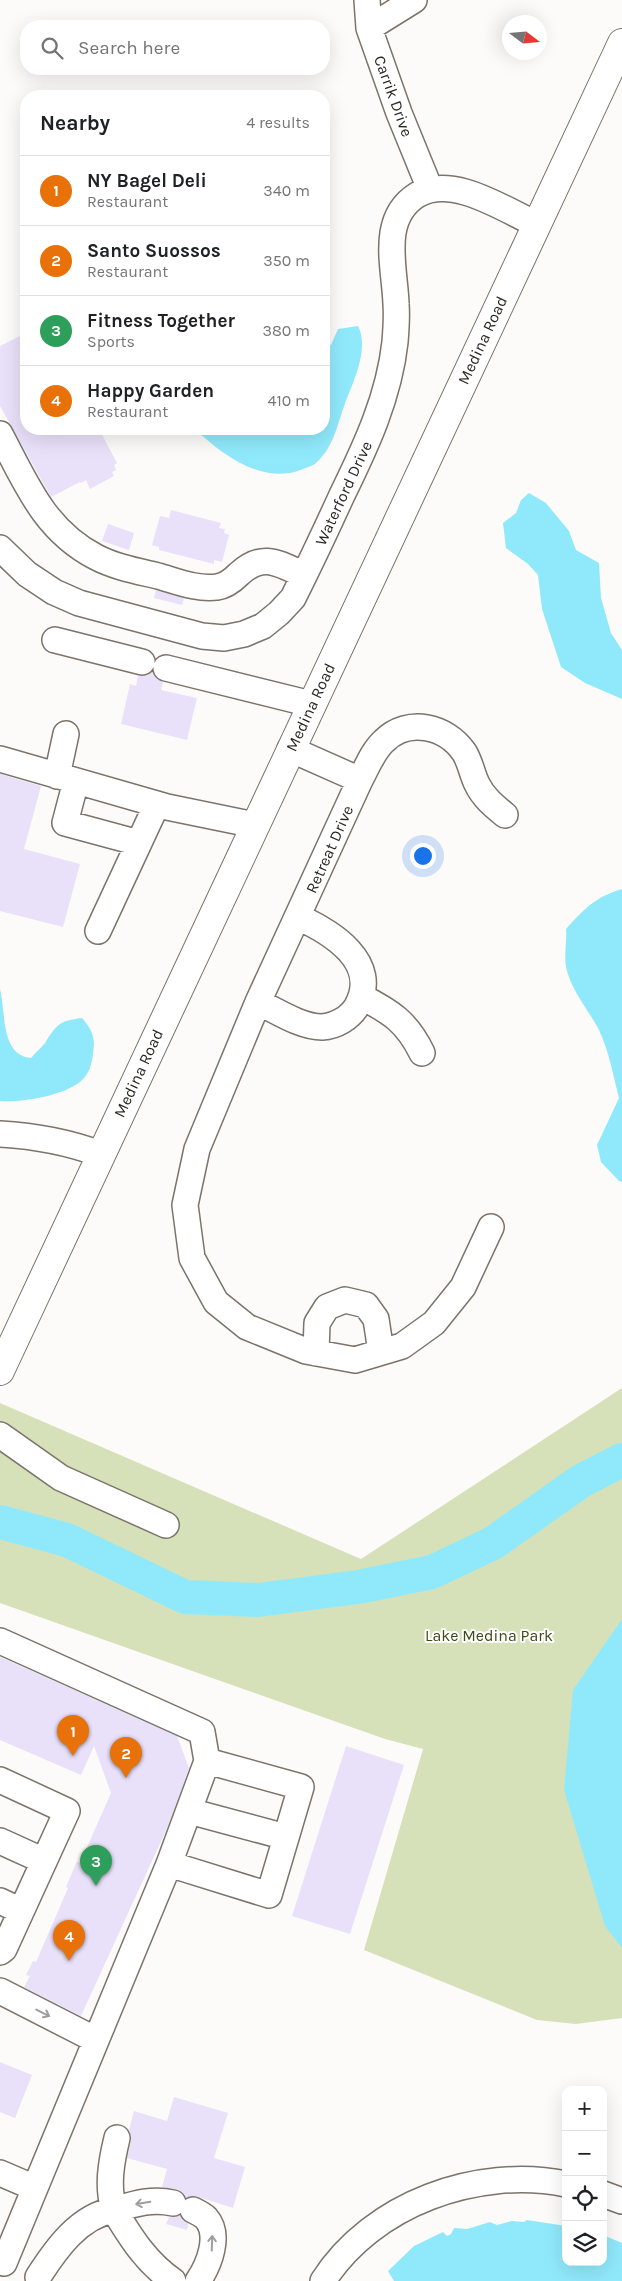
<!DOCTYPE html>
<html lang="en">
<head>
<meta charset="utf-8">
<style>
	body { margin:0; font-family:Karla,sans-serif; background:#f2f2f2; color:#202124 }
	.controls { position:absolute; right:15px; bottom:15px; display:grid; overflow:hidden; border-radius:10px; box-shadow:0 5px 20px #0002 }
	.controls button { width:45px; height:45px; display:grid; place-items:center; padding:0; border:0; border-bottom:1px solid #e0e0e0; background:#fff; color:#202124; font:25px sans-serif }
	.compass { position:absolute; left:502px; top:15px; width:45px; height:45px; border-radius:50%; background:#fff; box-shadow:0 5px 20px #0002; rotate:106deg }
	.you { position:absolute; left:422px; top:855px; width:18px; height:18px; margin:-12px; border:4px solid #fff; border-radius:50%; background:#1a73e8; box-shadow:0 0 0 8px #1a73e833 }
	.badge { display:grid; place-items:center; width:32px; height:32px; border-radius:50%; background:#ea580c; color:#fff; font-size:16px; font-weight:700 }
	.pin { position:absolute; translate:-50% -41px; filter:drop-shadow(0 1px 2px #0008) }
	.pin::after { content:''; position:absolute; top:26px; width:18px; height:15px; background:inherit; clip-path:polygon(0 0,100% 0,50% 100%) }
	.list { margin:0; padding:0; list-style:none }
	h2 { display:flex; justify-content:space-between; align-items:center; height:65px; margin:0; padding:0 20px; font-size:21px }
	h2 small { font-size:16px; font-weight:400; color:#757577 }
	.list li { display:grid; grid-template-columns:32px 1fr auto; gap:15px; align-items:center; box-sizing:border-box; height:70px; padding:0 20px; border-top:1px solid #e0e0e0 }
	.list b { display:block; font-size:19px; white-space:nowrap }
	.list p { margin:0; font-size:16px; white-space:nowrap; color:#757577 }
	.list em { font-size:16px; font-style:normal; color:#757577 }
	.icon { flex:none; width:28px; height:28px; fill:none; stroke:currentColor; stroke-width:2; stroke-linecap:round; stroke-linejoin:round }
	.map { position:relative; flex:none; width:622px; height:2281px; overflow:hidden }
	.search { position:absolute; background:#fff; box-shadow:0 5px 20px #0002; left:20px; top:20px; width:310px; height:55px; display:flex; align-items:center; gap:12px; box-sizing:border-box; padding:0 18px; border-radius:20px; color:#757577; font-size:19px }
	.panel { position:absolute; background:#fff; box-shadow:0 5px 20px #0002; left:20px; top:90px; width:310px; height:345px; border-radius:20px }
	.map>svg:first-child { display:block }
	.green { fill:#d6e1b9 }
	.water { fill:#90e9fb }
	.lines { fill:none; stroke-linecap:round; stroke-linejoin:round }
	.river { stroke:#90e9fb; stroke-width:34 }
	.building { fill:#e9e0f9 }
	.minor-casing { stroke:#7c736a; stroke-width:28 }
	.highway-casing { stroke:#7c736a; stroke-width:30 }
	.minor { stroke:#fff; stroke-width:25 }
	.highway { stroke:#fff; stroke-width:28 }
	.oneway { stroke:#9f9d9c }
	.labels { text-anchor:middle; stroke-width:4; stroke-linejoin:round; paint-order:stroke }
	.street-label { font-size:16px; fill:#292622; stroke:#fff }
	.park-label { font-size:16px; fill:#3e4717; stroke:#fff }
</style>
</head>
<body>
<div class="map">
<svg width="622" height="2281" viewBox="0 0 622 2281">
	<rect width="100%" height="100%" fill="#fdfbf9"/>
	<path class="green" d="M622,1388V2018L576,2024L537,2020L364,1950L423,1749L385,1739L0,1603V1403L361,1559Z"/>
	<path class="water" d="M358,326C369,347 355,378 347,398C338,421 335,446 316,463C313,466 307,467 303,469C264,486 222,455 195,429H324V347L331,345L338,329Z
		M529,493L546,503L569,531L576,550L599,563L601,598L611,633L622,650V699L585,683L561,667L542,609L538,575L528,564L506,548L503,523L516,513L521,500Z
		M622,889V1182L619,1181L601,1162L597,1145L619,1098C613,1075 609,1050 598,1028C587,1008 571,990 566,967C564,956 567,941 566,929C584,909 595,897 622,889Z
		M0,989C6,1012 0,1055 31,1058C35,1053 41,1048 45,1043C57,1024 59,1021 82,1018C92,1029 96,1039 93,1053C92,1063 90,1071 84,1078C70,1095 21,1103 0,1101Z
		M622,1619V1948L605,1926L564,1790L573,1690Z
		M527,2220L566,2226V2262H603V2235L622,2243V2281H394L388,2271L414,2246L443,2232L447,2236L451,2234L454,2228L467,2229L490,2222L497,2225L512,2221L524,2222Z"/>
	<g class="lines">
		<path class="river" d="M0,1522L67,1540L185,1597L258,1600L358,1587L432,1572L493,1543L581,1481L622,1460"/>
	</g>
	<path class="building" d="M26,333V429H99L117,463L114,465L116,470L112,472L114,476L90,489L86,480L81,483L80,482L51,497L0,406V346Z
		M171,510L221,523L219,528L225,529L224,533L229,535L222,562L214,560V564L159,550V547L152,545L160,516L169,518Z
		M108,524L134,533L129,550L102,541Z
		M156,590L184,598L182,605L154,598Z
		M152,672L156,679L163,682L161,690L197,698L187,740L121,724L130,684L136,686L138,676H146Z
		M0,774L41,786L24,849L80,864L63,927L0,911Z
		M0,1657L177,1736L189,1768L168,1826L81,2016L24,1987L30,1976L26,1975L33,1961L36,1962L68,1888L66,1887L77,1861L80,1863L111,1793L94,1746L81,1775L0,1740Z
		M346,1746L404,1765L350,1934L292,1916Z
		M0,2062L32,2075L15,2118L0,2112Z
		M174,2097L228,2113L214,2158L245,2167L233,2208L199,2197L186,2198L182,2192L176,2189L162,2187L167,2169L127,2158L131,2141L129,2130L134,2111L167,2121Z
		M180,2215L188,2224L187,2230L166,2224L169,2217Z"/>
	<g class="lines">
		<defs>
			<path id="minor" d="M367,0L369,28L399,113L430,189
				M369,28L414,0
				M0,434C26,483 44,530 96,557C115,567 137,571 158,576C176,581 198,590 217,587C226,586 233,580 239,574C263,552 278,563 304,575
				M0,548L27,574L54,592L79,603L202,636L224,638L244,634L263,626L279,613L293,598C310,564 326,530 342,495C366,446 389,397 395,342C396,330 397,316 396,304C395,268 379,219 417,195C452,174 503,209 536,224
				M55,640L142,662
				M166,668L311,704
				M290,749L360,780
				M0,759L167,807L255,825
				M57,776L66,734
				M76,781L65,823L139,843
				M98,931L157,804
				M362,997C391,1012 407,1022 422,1053
				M258,1002C277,1011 301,1027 322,1027C336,1026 350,1018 357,1006C381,962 331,932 298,917
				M0,1134C35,1136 68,1142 100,1154
				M491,1227L463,1287L434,1323L402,1346L355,1360L306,1351L247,1327L216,1302L192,1258L185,1205L197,1149L258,1002L360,780C367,767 373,751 384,741C408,717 446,726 464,752C470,761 472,774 477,784C483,797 494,806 505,815
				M316,1353L317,1323L327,1307L345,1300L366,1305L376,1319L381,1352
				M0,1435L61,1478L166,1525
				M0,1641L202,1732L207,1761L301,1787L269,1895L169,1864L4,2263
				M0,1780L67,1811L4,1949L0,1952
				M189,1811L286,1837
				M0,1841L44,1861
				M169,1864L207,1761
				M0,1901L21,1911
				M0,1991L96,2040
				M117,2138C111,2163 107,2186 114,2210C134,2204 152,2198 173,2203
				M0,2173L35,2188
				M603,2194L622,2201
				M193,2210C197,2212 203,2215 206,2218C221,2235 209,2265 198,2281
				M38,2277C56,2249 79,2216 114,2210C131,2238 146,2262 173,2281
				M323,2281C372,2204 477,2166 566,2184"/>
			<path id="highway" d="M0,1371L622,43"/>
		</defs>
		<use href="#minor" class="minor-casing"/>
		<use href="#highway" class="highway-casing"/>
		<use href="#minor" class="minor"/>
		<use href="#highway" class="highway"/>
	</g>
	<defs><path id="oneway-shaft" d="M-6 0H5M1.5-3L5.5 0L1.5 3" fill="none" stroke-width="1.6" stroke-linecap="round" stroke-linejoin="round" transform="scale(1.25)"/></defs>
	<g class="oneway">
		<use href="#oneway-shaft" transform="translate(43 2013) rotate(27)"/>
		<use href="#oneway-shaft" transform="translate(143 2203) rotate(170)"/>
		<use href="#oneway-shaft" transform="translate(212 2243) rotate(-88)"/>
	</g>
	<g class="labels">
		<g class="street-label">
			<text transform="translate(394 96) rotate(70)" y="6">Carrik Drive</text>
			<text transform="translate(482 340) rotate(-65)" y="6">Medina Road</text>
			<text transform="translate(343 493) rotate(-65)" y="6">Waterford Drive</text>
			<text transform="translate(310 707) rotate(-65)" y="6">Medina Road</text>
			<text transform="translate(329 849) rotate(-66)" y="6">Retreat Drive</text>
			<text transform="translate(138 1073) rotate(-65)" y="6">Medina Road</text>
		</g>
		<g class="park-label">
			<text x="489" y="1641">Lake Medina Park</text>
		</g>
	</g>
</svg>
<div class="controls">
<button>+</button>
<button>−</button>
<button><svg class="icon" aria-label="locate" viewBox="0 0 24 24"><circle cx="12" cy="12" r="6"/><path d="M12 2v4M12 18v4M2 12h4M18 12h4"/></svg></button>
<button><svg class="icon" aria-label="layers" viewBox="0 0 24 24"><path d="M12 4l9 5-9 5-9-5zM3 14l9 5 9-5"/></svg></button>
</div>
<svg class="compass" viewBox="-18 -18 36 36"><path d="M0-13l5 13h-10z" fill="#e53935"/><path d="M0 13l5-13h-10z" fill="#757577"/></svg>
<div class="you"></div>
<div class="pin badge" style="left:73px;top:1756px;background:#e8710a">1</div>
<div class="pin badge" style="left:126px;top:1778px;background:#e8710a">2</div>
<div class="pin badge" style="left:96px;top:1886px;background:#2e9e5b">3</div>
<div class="pin badge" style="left:69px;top:1961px;background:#e8710a">4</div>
<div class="search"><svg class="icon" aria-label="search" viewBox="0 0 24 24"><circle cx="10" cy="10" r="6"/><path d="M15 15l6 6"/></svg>Search here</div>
<section class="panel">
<h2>Nearby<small>4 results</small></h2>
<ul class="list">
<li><span class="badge" style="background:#e8710a">1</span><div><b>NY Bagel Deli</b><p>Restaurant</p></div><em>340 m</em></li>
<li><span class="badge" style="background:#e8710a">2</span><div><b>Santo Suossos</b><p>Restaurant</p></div><em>350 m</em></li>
<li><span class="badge" style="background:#2e9e5b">3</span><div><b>Fitness Together</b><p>Sports</p></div><em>380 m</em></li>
<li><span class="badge" style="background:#e8710a">4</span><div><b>Happy Garden</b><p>Restaurant</p></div><em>410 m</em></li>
</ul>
</section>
</div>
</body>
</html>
